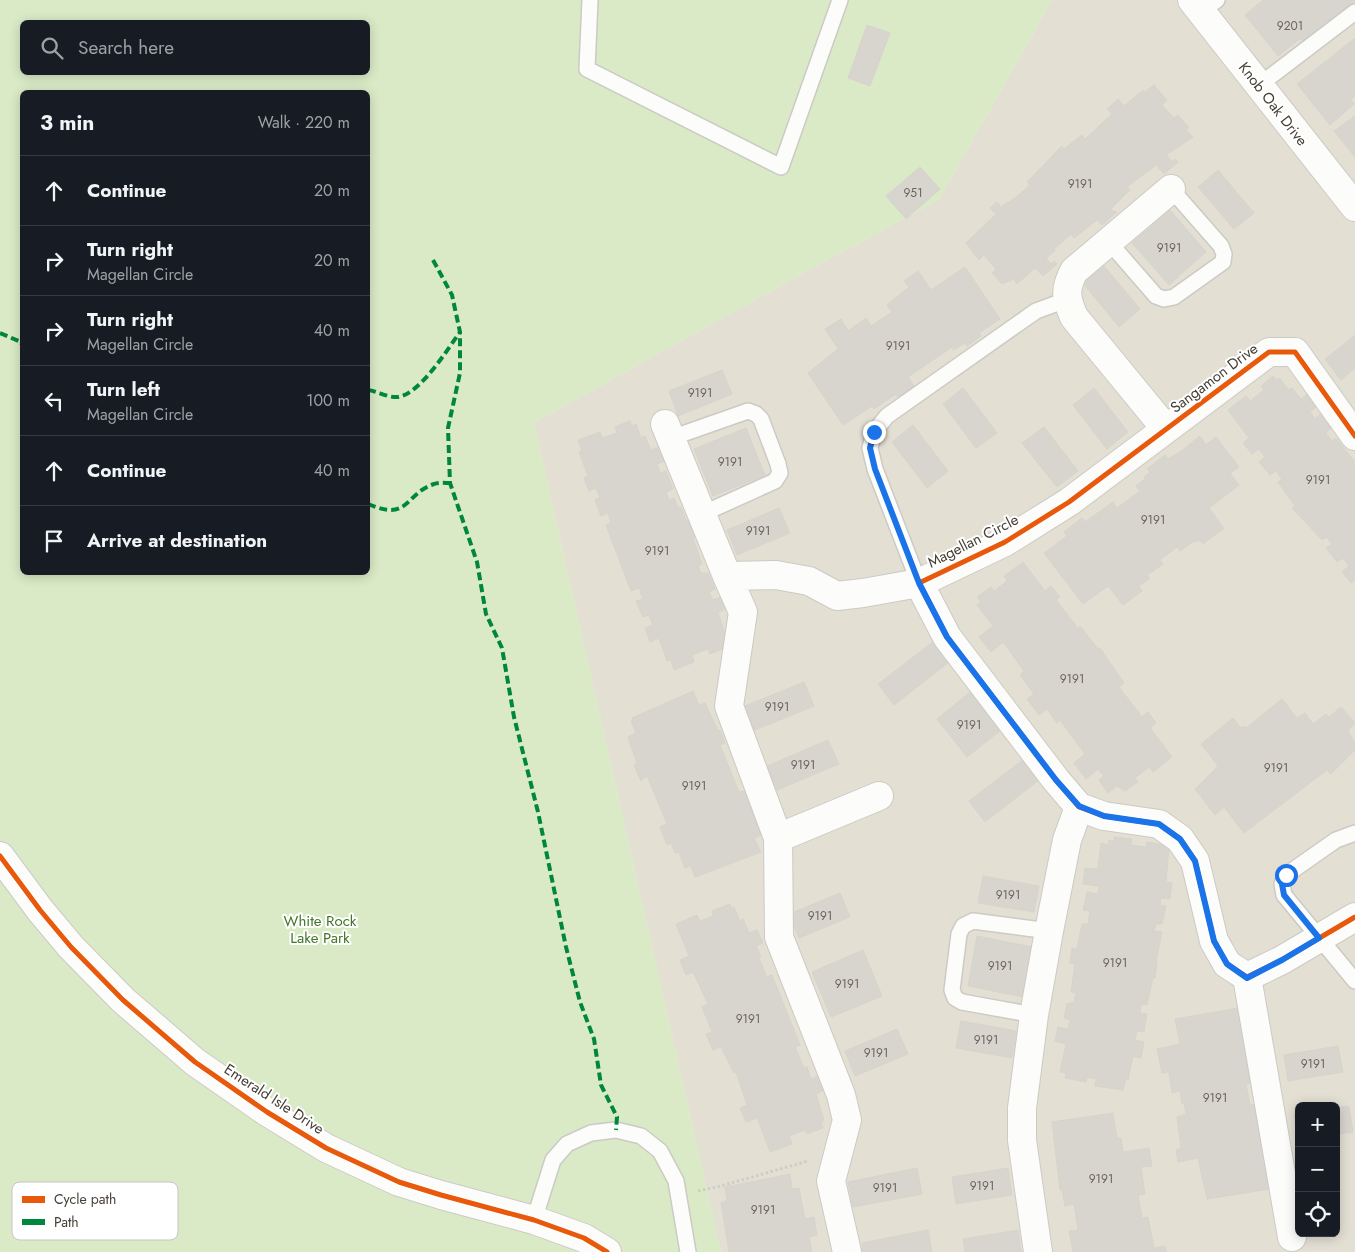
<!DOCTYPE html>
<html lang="en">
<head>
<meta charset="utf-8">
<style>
	body { margin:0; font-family:Jost,sans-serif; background:#20242c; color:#f1f3f6 }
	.controls { position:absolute; right:15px; bottom:15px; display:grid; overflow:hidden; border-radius:8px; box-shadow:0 2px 12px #0003 }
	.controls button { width:45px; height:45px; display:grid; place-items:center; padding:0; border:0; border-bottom:1px solid #363941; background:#171b24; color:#f1f3f6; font:25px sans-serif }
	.stop { position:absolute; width:15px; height:15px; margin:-11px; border:4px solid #1a73e8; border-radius:50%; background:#fff }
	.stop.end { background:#1a73e8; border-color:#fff; box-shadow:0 1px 5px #0008 }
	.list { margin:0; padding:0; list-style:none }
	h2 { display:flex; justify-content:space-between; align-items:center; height:65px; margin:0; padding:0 20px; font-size:21px }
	h2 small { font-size:16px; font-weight:400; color:#9ea1a6 }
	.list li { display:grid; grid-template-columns:32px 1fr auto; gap:15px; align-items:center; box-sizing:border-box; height:70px; padding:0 20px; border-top:1px solid #363941 }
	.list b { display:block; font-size:19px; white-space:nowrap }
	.list p { margin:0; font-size:16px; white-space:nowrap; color:#9ea1a6 }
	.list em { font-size:16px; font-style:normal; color:#9ea1a6 }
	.icon { flex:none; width:28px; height:28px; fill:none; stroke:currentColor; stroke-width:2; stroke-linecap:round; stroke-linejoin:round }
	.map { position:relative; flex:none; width:1355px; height:1252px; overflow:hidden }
	.search { position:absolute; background:#171b24; box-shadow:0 2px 12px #0003; left:20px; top:20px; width:350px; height:55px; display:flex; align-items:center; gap:12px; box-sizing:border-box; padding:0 18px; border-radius:8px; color:#9ea1a6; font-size:19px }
	.panel { position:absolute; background:#171b24; box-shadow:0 2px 12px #0003; left:20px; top:90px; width:350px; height:485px; border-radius:8px }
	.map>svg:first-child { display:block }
	.residential { fill:#e3dfd3; fill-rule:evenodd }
	.green { fill:#daeac6; fill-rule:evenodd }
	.building { fill:#d8d5cf; stroke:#d6d4cc }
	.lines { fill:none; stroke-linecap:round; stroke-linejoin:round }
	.lane-casing { stroke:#cccac4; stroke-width:18 }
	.street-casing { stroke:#cccac4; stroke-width:30 }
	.path { stroke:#d0cdc9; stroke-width:3; stroke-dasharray:2.5 2.5; stroke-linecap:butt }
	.lane { stroke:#fcfcfb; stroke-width:15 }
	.street { stroke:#fcfcfb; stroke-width:28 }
	.quiet { stroke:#00873e; stroke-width:4; stroke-dasharray:8 4; stroke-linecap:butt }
	.cycleway-casing { stroke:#fff; stroke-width:8 }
	.cycleway { stroke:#e8590c; stroke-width:5 }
	.route { stroke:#1a73e8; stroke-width:6 }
	.labels { text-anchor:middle; stroke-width:4; stroke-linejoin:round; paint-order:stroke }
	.number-label { font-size:12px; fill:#6a645c }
	.street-label { font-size:15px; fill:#443e34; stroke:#fff }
	.park-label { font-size:15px; fill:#417527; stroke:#fff }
	.key { fill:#fff; stroke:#c7c5c2; stroke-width:1 }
	.key-label { font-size:14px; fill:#443e34 }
</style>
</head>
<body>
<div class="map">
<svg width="1355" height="1252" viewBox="0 0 1355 1252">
	<rect width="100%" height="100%" fill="#eeede6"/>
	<path class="residential" d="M1052,0H1355V1252H721L534,423L822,263L939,200ZM1299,1106H1336V1233H1299Z"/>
	<path class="green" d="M0,0H1052L939,200L822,263L534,423L721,1252H0ZM22,22H368V72H22ZM22,92H368V572H22Z"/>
	<path class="building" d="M1263,0H1355V3L1305,43L1301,38L1278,56L1245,15Z
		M867,25L890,33L870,86L848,78Z
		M1355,38V96L1351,99L1354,104L1330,125L1297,84Z
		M1154,85L1167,100L1162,105L1174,118L1178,115L1189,128L1186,130L1193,137L1166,155L1173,162L1175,159L1178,162L1164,174L1156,165L1127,187L1130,190L1110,210L1117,212L1102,225L1097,220L1074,238L1071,234L1054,249L1055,251L1046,258L1051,264L1054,261L1057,264L1043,276L1035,268L1017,284L1014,279L1002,284L992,273L996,269L984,255L979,260L966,243L996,214L990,208L997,202L1001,207L1015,198L1030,185L1027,182L1062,146L1064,149L1082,135L1085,139L1112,114L1107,109L1118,99L1124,106L1143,90L1145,92Z
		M1355,116V157L1334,131Z
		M920,167L940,189L906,219L886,196Z
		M1218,170L1254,213L1234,229L1198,187Z
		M1170,210L1206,252L1169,285L1132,243Z
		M1104,266L1140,309L1119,327L1083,283Z
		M965,267L1000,319L979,333L981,336L967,346L965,343L954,350L952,347L908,377L914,386L898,397L896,394L874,409L872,406L843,425L808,373L838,349L825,329L841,319L848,331L866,318L871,326L892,312L887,305L909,287L904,281L918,271L931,290Z
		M1355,335V368L1341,380L1325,359Z
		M722,370L732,394L678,416L669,391Z
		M1273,376L1277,380L1279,378L1289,390L1292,388L1301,399L1312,391L1321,403L1310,412L1315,419L1320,414L1331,428L1326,433L1332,441L1336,438L1354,461L1355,459V580L1351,583L1342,572L1349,566L1343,558L1337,562L1326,548L1332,544L1327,537L1322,540L1292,508L1295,506L1278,482L1282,479L1276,471L1270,475L1259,462L1265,457L1259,449L1252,454L1243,443L1249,438L1228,410L1246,396L1250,401L1264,390L1261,386Z
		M963,388L997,433L976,448L943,404Z
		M1094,388L1128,432L1107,449L1073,405Z
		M630,421L632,426L636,424L641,438L645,436L651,450L667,444V460L657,464L660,473L666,471L673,489L666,492L669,500L674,498L678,508L681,507L687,522L696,519L702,536L693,538L702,564L698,566L701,573H708L715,589L709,592L713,600L721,597L726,609L718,612L727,641L722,642L725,648L710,654L708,649L692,655L694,662L674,670L671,660L667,661L659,638L650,642L645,628L653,625L649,615L643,617L636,601L643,599L639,588L631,591L606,525L611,523L608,513L601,516L595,500L600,497L596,488L589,491L584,478L588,476L579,452L582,451L578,440L600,432L602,438L617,433L615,427Z
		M913,425L948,471L927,488L892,442Z
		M1044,427L1078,471L1057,487L1022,443Z
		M746,428L765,475L713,496L694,449Z
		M1200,436L1206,445L1216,437L1239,467L1230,473L1239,485L1209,508L1224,528L1203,544L1199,540L1196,542L1194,541L1180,551L1177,547L1160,560L1163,564L1147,575L1150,578L1139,586L1142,591L1123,605L1108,586L1083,604L1044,553L1067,536L1064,532L1082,518L1085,522L1113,502L1117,508L1140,491L1136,486L1145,479L1144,477L1150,472L1147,469L1165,455L1168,459L1180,452Z
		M779,508L790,533L737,555L727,530Z
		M1023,562L1045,591L1051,586L1060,597L1056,600L1078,628L1080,626L1098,649L1100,648L1124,683L1119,687L1142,717L1148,712L1156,723L1150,728L1172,757L1153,772L1149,767L1135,778L1138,782L1125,791L1117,786L1108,793L1099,780L1104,776L1098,769L1086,779L1074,763L1085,754L1060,720L1057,723L1047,709L1039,715L1027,699L1034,694L1020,675L1024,671L1003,642L991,652L979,637L993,626L977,605L981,602L977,597L991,587L994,591L1007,581L1004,576Z
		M933,642L949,662L894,705L878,684Z
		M804,682L814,706L750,732L740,708Z
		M693,691L699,705L705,703L718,731L720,730L725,743L720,745L739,792L744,791L761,835L754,838L761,852L695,877L691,866L685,868L679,852L675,853L671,843L667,845L660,827L667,824L647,776L641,781L634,765L637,764L628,737L636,733L631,721L633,720L632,718Z
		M970,692L1001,730L967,757L937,719Z
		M1282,699L1297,718L1305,713L1313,724L1326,714L1329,717L1341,707L1355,723L1348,731L1355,743V750L1331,774L1327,770L1244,833L1224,807L1215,815L1195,789L1218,766L1201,744L1233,718L1241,728L1244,726L1246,728Z
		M828,740L839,764L777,790L767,766Z
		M1024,759L1039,780L985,822L969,801Z
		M1114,837L1132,839L1131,845L1146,847L1147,842L1169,846L1166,882L1172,883L1170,899L1161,898L1160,905L1166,906L1162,924H1156L1154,931L1162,932L1156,961L1157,962L1155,978L1153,977L1147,1005L1141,1004L1140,1013L1147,1014L1144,1032L1137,1031L1135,1040L1144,1042L1141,1058L1133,1056L1128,1080L1126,1079L1123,1090L1095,1086L1096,1079L1087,1077L1086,1082L1065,1078L1066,1073L1060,1072L1066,1044L1055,1041L1058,1027L1068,1029L1070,1020L1064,1018L1067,1004L1074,1002L1076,993L1071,992L1075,964L1070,963L1072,948L1077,949L1082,924H1088L1090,911L1083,910L1087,892L1098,894L1099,886L1083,884L1085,868L1098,869L1101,843L1108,845L1109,840L1114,841Z
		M983,876L1039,886L1034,912L978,903Z
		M840,893L850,917L799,938L789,914Z
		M730,904L731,908L734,907L740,921L743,919L749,933L757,930L763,943L756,946L761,957L759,958L767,977L772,975L800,1045L795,1047L804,1068L807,1067L811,1079L819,1076L824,1090L816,1094L824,1121L821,1122L823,1128L807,1134L805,1130L789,1136L792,1144L770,1152L757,1118L746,1122L740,1108L747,1105L736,1072L734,1073L721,1047L713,1050L706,1034L712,1032L702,1007L708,1004L693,972L686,975L680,960L689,956L676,924L697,915L700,921L713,916L712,911Z
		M977,936L1032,947L1023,997L968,986Z
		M863,950L882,996L831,1017L812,972Z
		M1237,1008L1247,1047L1252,1083L1246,1084L1250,1105L1255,1104L1263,1134L1270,1189L1207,1199L1198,1158L1178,1162L1176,1150L1181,1148L1177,1117L1186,1114L1184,1103L1182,1104L1180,1091L1172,1093L1169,1072L1162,1073L1157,1049L1180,1044L1175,1019Z
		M961,1021L1016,1031L1012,1058L956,1048Z
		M897,1029L908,1054L855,1076L845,1051Z
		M1338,1046L1343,1072L1288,1081L1284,1055Z
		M1349,1106L1353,1132L1336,1134V1108Z
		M1113,1113L1117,1138H1121L1123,1152L1149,1148L1152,1166L1141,1167L1145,1194L1138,1195L1142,1218L1148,1217L1154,1248L1165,1246L1166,1252H1073L1069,1231L1078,1230L1074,1204L1065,1206L1062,1190H1060L1052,1122Z
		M1299,1113V1140H1298L1294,1114Z
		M917,1168L922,1194L853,1207L848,1182Z
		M1008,1168L1012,1195L956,1204L952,1177Z
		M790,1174L792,1189L799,1188L805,1219L814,1217L817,1235L809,1237L812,1252H729L721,1203L727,1200L725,1187Z
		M928,1230L932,1252H863L862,1243Z
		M1018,1230L1021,1252H965L963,1239Z"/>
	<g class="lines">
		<defs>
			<path id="lane" d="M590,0L587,69L781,167L840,0
				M1201,11L1217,0
				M1258,86L1355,12
				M1109,242L1156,296L1164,299L1174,297L1223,262L1224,254L1221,246L1171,189
				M671,438L748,411L756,414L761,419L778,464L780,473L775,481L702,514
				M919,583L875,469L870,448L874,432L887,416L1036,311L1066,300
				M1355,833L1336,840L1286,875L1282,884L1284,895L1355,981
				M1034,1015L962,1002L955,998L952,990L959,934L963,926L973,921L1049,931
				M534,1220L553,1160L567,1144L591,1133L616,1130L641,1136L660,1151L676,1181L688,1252"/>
			<path id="street" d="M1192,0L1355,207
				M665,424L727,576L776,575L809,581L837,596L863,593L919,583
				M1166,429L1074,317C1066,298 1064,290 1074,271L1171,189
				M1355,436L1295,352H1269L1069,502L1005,542L919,583L947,637L1056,780L1079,807L1104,816L1159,824L1180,839L1195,861L1214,941L1227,964L1247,977L1282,960L1355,917
				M727,576L743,612L729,706L778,838L779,937L841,1095L847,1120L831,1181L847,1252
				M778,838L879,796
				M0,856L40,910L71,947L123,1000L195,1062L267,1112L326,1148L399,1182L441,1195L534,1220L584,1238L607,1252
				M1247,977L1292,1237
				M1038,1252L1022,1140V1108L1034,1015L1049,931L1067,840L1079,807"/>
		</defs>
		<use href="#lane" class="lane-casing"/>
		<use href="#street" class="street-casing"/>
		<path class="path" d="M698,1191L721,1186L808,1161"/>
		<use href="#lane" class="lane"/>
		<use href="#street" class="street"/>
		<path class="quiet" d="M433,260L452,295L460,332V373L448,428L450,483L477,562L486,614L502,648L514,717L538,812L566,947L580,1002L594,1039L601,1085L617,1117L616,1130
			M0,333L21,342L22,345
			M368,390C377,391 388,398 398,397C420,394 447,350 460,332
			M368,504C410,522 404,494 434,484C439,482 445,483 450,483"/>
		<defs>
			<path id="cycleway" d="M1355,436L1295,352H1269L1069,502L1005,542L919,583L947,637L1056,780L1079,807L1104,816L1159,824L1180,839L1195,861L1214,941L1227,964L1247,977L1282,960L1355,917
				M0,856L40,910L71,947L123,1000L195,1062L267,1112L326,1148L399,1182L441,1195L534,1220L584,1238L607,1252"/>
		</defs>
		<use href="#cycleway" class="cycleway-casing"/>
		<use href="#cycleway" class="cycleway"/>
	</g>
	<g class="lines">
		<path class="route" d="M874,432L870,448L875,469L919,583L947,637L1056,780L1079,806L1104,816L1159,824L1180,839L1195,861L1214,941L1227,964L1247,978L1282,960L1319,938L1284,895L1282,884L1286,875"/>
	</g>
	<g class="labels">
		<g class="number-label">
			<text x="1290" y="30">9201</text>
			<text x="1080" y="188">9191</text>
			<text x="913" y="197">951</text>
			<text x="1169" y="252">9191</text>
			<text x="898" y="350">9191</text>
			<text x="700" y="397">9191</text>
			<text x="730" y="466">9191</text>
			<text x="1318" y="484">9191</text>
			<text x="1153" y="524">9191</text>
			<text x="758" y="535">9191</text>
			<text x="657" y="555">9191</text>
			<text x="1072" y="683">9191</text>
			<text x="777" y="711">9191</text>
			<text x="969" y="729">9191</text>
			<text x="803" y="769">9191</text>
			<text x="1276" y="772">9191</text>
			<text x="694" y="790">9191</text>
			<text x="1008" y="899">9191</text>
			<text x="820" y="920">9191</text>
			<text x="1115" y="967">9191</text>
			<text x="1000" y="970">9191</text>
			<text x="847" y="988">9191</text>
			<text x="748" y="1023">9191</text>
			<text x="986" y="1044">9191</text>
			<text x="876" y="1057">9191</text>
			<text x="1313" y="1068">9191</text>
			<text x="1215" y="1102">9191</text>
			<text x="1101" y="1183">9191</text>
			<text x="982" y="1190">9191</text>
			<text x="885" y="1192">9191</text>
			<text x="763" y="1214">9191</text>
		</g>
		<g class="street-label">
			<text transform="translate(1273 104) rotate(52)" y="5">Knob Oak Drive</text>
			<text transform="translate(1214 378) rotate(-37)" y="5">Sangamon Drive</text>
			<text transform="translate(973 541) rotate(-27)" y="5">Magellan Circle</text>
			<text transform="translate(274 1099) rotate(33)" y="5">Emerald Isle Drive</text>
		</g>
		<g class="park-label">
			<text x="320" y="926">White Rock<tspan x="320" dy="17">Lake Park</tspan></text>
		</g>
	</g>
	<rect x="12" y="1182" width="166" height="58" rx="8" class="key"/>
	<rect x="22" y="1196" width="23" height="7" fill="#e8590c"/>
	<rect x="22" y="1219" width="23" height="6" fill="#00873e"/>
	<g class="key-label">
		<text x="54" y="1204">Cycle path</text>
		<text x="54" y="1227">Path</text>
	</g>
</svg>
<div class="controls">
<button>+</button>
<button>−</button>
<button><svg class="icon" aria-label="locate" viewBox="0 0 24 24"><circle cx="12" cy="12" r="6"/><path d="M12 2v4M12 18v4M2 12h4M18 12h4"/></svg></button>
</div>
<div class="stop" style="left:1286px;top:875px"></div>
<div class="stop end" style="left:874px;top:432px"></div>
<div class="search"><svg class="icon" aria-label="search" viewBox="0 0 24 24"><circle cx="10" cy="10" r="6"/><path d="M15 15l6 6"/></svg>Search here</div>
<section class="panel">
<h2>3 min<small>Walk · 220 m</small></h2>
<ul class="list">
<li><svg class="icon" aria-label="ahead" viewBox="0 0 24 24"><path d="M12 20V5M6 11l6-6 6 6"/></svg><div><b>Continue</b></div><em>20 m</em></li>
<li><svg class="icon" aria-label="right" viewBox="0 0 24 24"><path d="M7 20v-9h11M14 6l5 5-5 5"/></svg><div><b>Turn right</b><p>Magellan Circle</p></div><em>20 m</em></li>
<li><svg class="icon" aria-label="right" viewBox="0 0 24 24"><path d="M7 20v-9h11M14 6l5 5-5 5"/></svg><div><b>Turn right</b><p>Magellan Circle</p></div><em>40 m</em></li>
<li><svg class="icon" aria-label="left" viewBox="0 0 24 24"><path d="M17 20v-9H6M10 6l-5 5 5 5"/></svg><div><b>Turn left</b><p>Magellan Circle</p></div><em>100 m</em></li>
<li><svg class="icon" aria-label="ahead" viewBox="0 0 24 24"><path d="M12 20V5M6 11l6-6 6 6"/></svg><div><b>Continue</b></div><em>40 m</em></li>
<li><svg class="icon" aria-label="arrive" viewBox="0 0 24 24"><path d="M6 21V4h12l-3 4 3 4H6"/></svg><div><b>Arrive at destination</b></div></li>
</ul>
</section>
</div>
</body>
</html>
